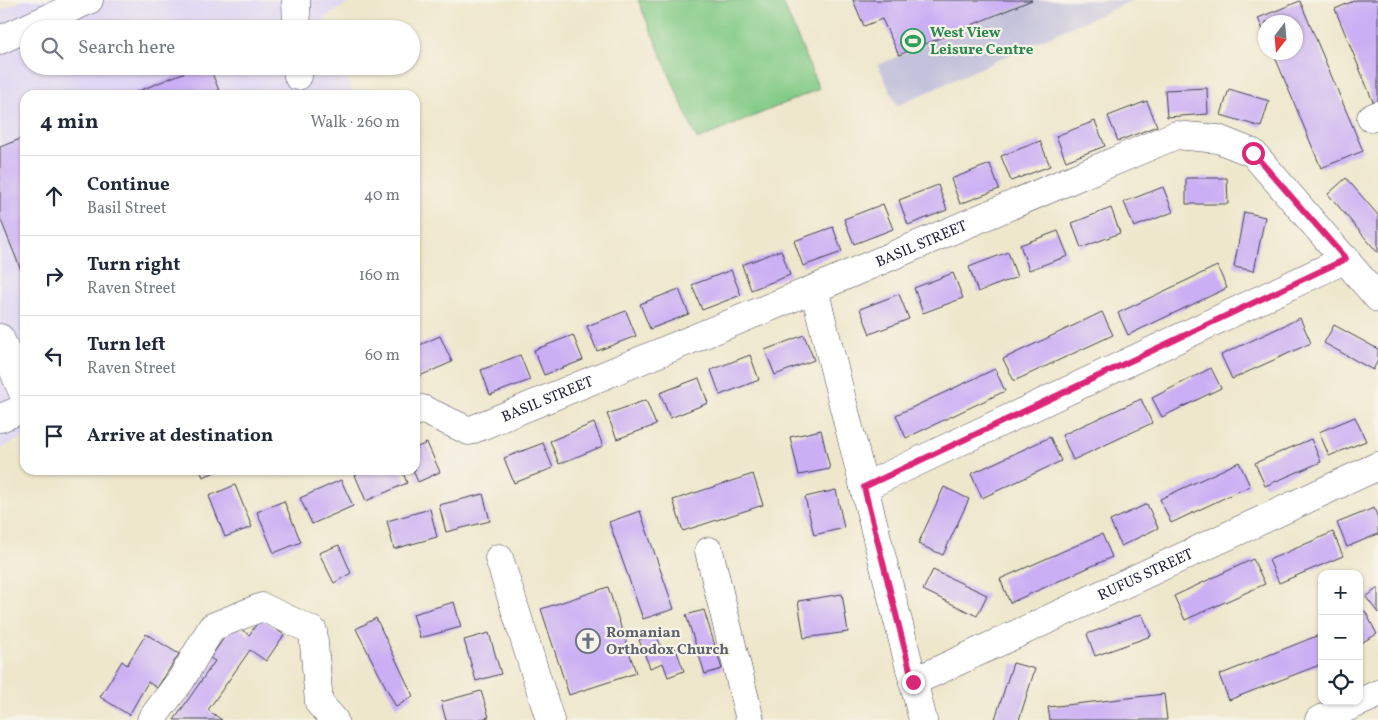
<!DOCTYPE html>
<html lang="en">
<head>
<meta charset="utf-8">
<style>
	body { margin:0; font-family:Vollkorn,serif; background:#f2f2f3; color:#1f2937 }
	.controls { position:absolute; right:15px; bottom:15px; display:grid; overflow:hidden; border-radius:10px; box-shadow:0 1px 4px #0004 }
	.controls button { width:45px; height:45px; display:grid; place-items:center; padding:0; border:0; border-bottom:1px solid #e0e1e3; background:#fff; color:#1f2937; font:25px sans-serif }
	.compass { position:absolute; left:1258px; top:15px; width:45px; height:45px; border-radius:50%; background:#fff; box-shadow:0 1px 4px #0004; rotate:196deg }
	.stop { position:absolute; width:15px; height:15px; margin:-11px; border:4px solid #db2777; border-radius:50%; background:#fff }
	.stop.end { background:#db2777; border-color:#fff; box-shadow:0 1px 5px #0008 }
	.list { margin:0; padding:0; list-style:none }
	h2 { display:flex; justify-content:space-between; align-items:center; height:65px; margin:0; padding:0 20px; font-size:21px }
	h2 small { font-size:16px; font-weight:400; color:#747a83 }
	.list li { display:grid; grid-template-columns:32px 1fr auto; gap:15px; align-items:center; box-sizing:border-box; height:80px; padding:0 20px; border-top:1px solid #e0e1e3 }
	.list b { display:block; font-size:19px; white-space:nowrap }
	.list p { margin:0; font-size:16px; white-space:nowrap; color:#747a83 }
	.list em { font-size:16px; font-style:normal; color:#747a83 }
	.icon { flex:none; width:28px; height:28px; fill:none; stroke:currentColor; stroke-width:2; stroke-linecap:round; stroke-linejoin:round }
	.map { position:relative; flex:none; width:1378px; height:720px; overflow:hidden }
	.search { position:absolute; background:#fff; box-shadow:0 1px 4px #0004; left:20px; top:20px; width:400px; height:55px; display:flex; align-items:center; gap:12px; box-sizing:border-box; padding:0 18px; border-radius:28px; color:#747a83; font-size:19px }
	.panel { position:absolute; background:#fff; box-shadow:0 1px 4px #0004; left:20px; top:90px; width:400px; height:385px; border-radius:15px }
	.map>svg:first-child { display:block }
	.built { fill:#ded5f5 }
	.industrial { fill:#c3c1db }
	.green { fill:#84cb87; stroke:#537661 }
	.building { fill:#caaff4 }
	.lines { fill:none; stroke-linecap:round; stroke-linejoin:round }
	.minor-casing { stroke:#414051; stroke-width:29 }
	.minor { stroke:#fff; stroke-width:28 }
	.route { stroke:#db2777; stroke-width:6 }
	.labels { text-anchor:middle; stroke-width:4.5; stroke-linejoin:round; paint-order:stroke }
	.leisure-label { font-size:15px; font-weight:bold; fill:#27864d; stroke:#f7f3e8; text-anchor:start }
	.street-label { font-size:15px; fill:#22223b; stroke:#f7f3e8 }
	.worship-label { font-size:15px; font-weight:bold; fill:#5b616d; stroke:#f7f3e8; text-anchor:start }
</style>
</head>
<body>
<div class="map">
<svg width="1378" height="720" viewBox="0 0 1378 720">
	<rect width="100%" height="100%" fill="#f7f3e8"/>
	<filter id="ink" filterUnits="userSpaceOnUse"><feTurbulence type="fractalNoise" baseFrequency=".02" numOctaves="2"/><feDisplacementMap in="SourceGraphic" scale="10" xChannelSelector="R" yChannelSelector="G"/><feConvolveMatrix kernelMatrix="1 2 1 2 8 2 1 2 1" color-interpolation-filters="sRGB"/></filter>
	<filter id="wash" filterUnits="userSpaceOnUse"><feTurbulence type="fractalNoise" baseFrequency=".0096" numOctaves="4" result="noise"/><feDisplacementMap in="SourceGraphic" scale="20" xChannelSelector="R" yChannelSelector="G"/><feGaussianBlur stdDeviation="1.12" result="paint"/><feColorMatrix in="noise" values="0 0 0 0 0 0 0 0 0 0 0 0 0 0 0 0 0 1.4 0 .05"/><feComposite in="paint" operator="in"/></filter>
	<g filter="url(#wash)">
		<rect width="100%" height="100%" fill="#efe7cc"/>
		<path class="built" d="M23,0H353L323,19L326,29H29V66H342L354,95H25V436L0,449V10Z"/>
		<path class="industrial" d="M1032,0H1133L1053,35L897,106L878,65Z"/>
		<path class="green" d="M638,0H782L819,89L697,140Z"/>
		<g id="blocks">
			<path class="building" d="M853,0H1032L899,55L882,19L864,26Z
				M1356,0H1378V109H1376L1335,9Z
				M1300,1L1363,151L1321,168L1273,52H1296V22H1266L1265,35L1258,18Z
				M200,66H209L221,95H129Z
				M1207,88L1208,114L1167,117L1165,90Z
				M1229,89L1269,101L1261,127L1221,115Z
				M1147,101L1157,126L1118,141L1108,116Z
				M1095,121L1105,146L1066,161L1056,136Z
				M25,137V280L0,218V147Z
				M1040,141L1050,166L1011,181L1001,156Z
				M990,164L999,189L960,204L951,179Z
				M1186,178H1227L1228,204H1186Z
				M1346,178L1378,215V253L1328,194Z
				M938,185L947,210L908,225L899,200Z
				M1163,187L1173,212L1134,227L1124,202Z
				M883,204L893,229L854,244L844,219Z
				M1111,208L1120,233L1081,248L1072,223Z
				M1244,212L1265,217L1254,271L1234,267Z
				M833,227L842,252L803,266L794,241Z
				M1058,231L1068,256L1029,270L1020,245Z
				M781,250L790,275L751,290L742,265Z
				M1008,252L1017,277L978,292L969,267Z
				M1217,266L1227,288L1128,335L1118,313Z
				M731,270L741,295L702,310L692,285Z
				M953,273L963,298L923,313L914,288Z
				M679,289L689,314L650,329L640,304Z
				M899,294L909,319L870,334L860,309Z
				M626,311L636,336L597,351L587,326Z
				M1102,312L1113,335L1014,381L1003,359Z
				M1300,318L1311,343L1232,379L1221,355Z
				M1334,325L1378,349V360L1373,370L1324,343Z
				M573,335L583,360L544,375L534,350Z
				M804,335L814,360L775,375L765,350Z
				M440,336L452,362L415,378V347Z
				M520,355L530,380L490,395L481,370Z
				M750,355L759,380L720,395L711,370Z
				M1211,368L1221,388L1162,417L1152,398Z
				M995,369L1005,391L906,438L896,415Z
				M699,378L708,403L670,418L660,393Z
				M1141,399L1152,423L1073,460L1062,435Z
				M646,400L656,425L617,439L607,414Z
				M1355,417L1366,441L1329,456L1319,432Z
				M594,423L603,446L559,464L550,441Z
				M821,430L830,469L799,475L790,437Z
				M1050,437L1061,461L982,498L971,474Z
				M1311,439L1321,462L1265,486L1255,463Z
				M427,443L440,472L418,482L413,470H415V448Z
				M543,443L553,468L514,483L504,458Z
				M1239,462L1250,486L1171,523L1160,499Z
				M200,470H220L203,477Z
				M365,470H402L407,483L366,501L355,475Z
				M753,474L763,505L683,531L673,500Z
				M341,480L353,506L312,524L300,498Z
				M235,485L252,527L225,537L209,496Z
				M944,487L969,499L943,555L918,544Z
				M836,490L844,528L814,535L805,497Z
				M483,494L490,521L446,532L439,505Z
				M284,501L301,542L274,553L257,512Z
				M1147,504L1158,528L1121,546L1110,521Z
				M1374,508L1378,518V534L1347,547L1337,523Z
				M430,509L437,537L394,549L387,521Z
				M640,511L674,609L643,619L609,522Z
				M1333,532L1343,556L1279,583L1269,560Z
				M1102,534L1112,557L1010,603L1000,579Z
				M339,545L351,573L334,583L319,553Z
				M1253,559L1265,584L1185,620L1174,596Z
				M933,570L987,595L977,616L923,590Z
				M608,587L636,673L569,695L541,609Z
				M1378,588V613L1366,597Z
				M842,594L848,632L804,638L798,601Z
				M454,602L461,627L420,638L413,614Z
				M704,610L722,669L705,674L686,615Z
				M1365,611L1377,634L1359,644V614Z
				M1142,614L1151,636L1095,656L1087,634Z
				M261,618L284,635L266,661L250,650L208,710L222,720H174L215,661L210,658L234,624L249,635Z
				M376,618L413,696L396,707L356,629Z
				M489,633L501,674L476,681L464,640Z
				M146,634L179,654L157,688L148,682L129,715L100,697L122,661L127,665Z
				M656,634L663,652L675,647L684,671L668,677L663,663L650,668L639,640Z
				M1319,635L1322,642V664L1229,700L1219,675Z
				M1013,663L1035,669L1019,720H1000L995,719Z
				M481,691L489,717L476,720H446L441,702Z
				M1164,694L1167,720H1050L1048,707Z"/>
		</g>
	</g>
	<g filter="url(#ink)">
		<use href="#blocks" fill-opacity="0" stroke="#414051" stroke-width="1"/>
		<g class="lines">
			<defs>
				<g id="minor">
					<path d="M296,0L297,29"/>
					<path d="M0,40L89,0"/>
					<path d="M298,66V76"/>
					<path d="M1371,118L1378,115"/>
					<path d="M814,289L864,487"/>
					<path d="M0,338L25,398"/>
					<path id="s1" d="M415,412L422,409L469,431L814,289L1176,135L1218,139L1253,153L1378,298"/>
					<path d="M0,418L25,408"/>
					<path d="M709,551L750,720"/>
					<path d="M499,558L550,720"/>
					<path id="s2" d="M913,682L1378,466"/>
					<path d="M151,720L181,680L212,627L262,607L313,631L319,703L334,720"/>
					<path d="M923,720L864,487L1346,259"/>
					<path d="M1319,720L1378,694"/>
				</g>
			</defs>
			<use href="#minor" class="minor-casing"/>
			<use href="#minor" class="minor"/>
		</g>
	</g>
	<g class="lines" filter="url(#ink)">
		<path class="route" d="M913,682L864,487L1346,259L1253,153"/>
	</g>
	<defs>
		<symbol id="stadium-ring" viewBox="-11 -11 22 22"><circle r="9.5" fill="#f7f3e8" stroke="#2e9e5b" stroke-width="1.5"/><path d="M0-5a6.5 5 0 1 0 0 10a6.5 5 0 1 0 0-10ZM-3.5-1.8h7v3.6h-7Z" fill="#2e9e5b"/></symbol>
		<symbol id="church-ring" viewBox="-11 -11 22 22"><circle r="9.5" fill="#f7f3e8" stroke="#6b7280" stroke-width="1.5"/><path d="M-1.2-6h2.4v3.5h3.3v2.4h-3.3V6h-2.4V-.1h-3.3v-2.4h3.3Z" fill="#6b7280"/></symbol>
	</defs>
	<g fill-rule="evenodd">
		<use href="#stadium-ring" x="899" y="27" width="28" height="28"/>
		<use href="#church-ring" x="574" y="627" width="28" height="28"/>
	</g>
	<g class="labels">
		<g class="leisure-label">
			<text x="930" y="37">West View<tspan x="930" dy="17">Leisure Centre</tspan></text>
		</g>
		<g class="street-label">
			<text dy="5" stroke="none"><textPath href="#s1" startOffset="549">BASIL STREET</textPath></text>
			<text dy="5" stroke="none"><textPath href="#s1" startOffset="144">BASIL STREET</textPath></text>
			<text dy="5" stroke="none"><textPath href="#s2" startOffset="256">RUFUS STREET</textPath></text>
		</g>
		<g class="worship-label">
			<text x="606" y="637">Romanian<tspan x="606" dy="17">Orthodox Church</tspan></text>
		</g>
	</g>
</svg>
<div class="controls">
<button>+</button>
<button>−</button>
<button><svg class="icon" aria-label="locate" viewBox="0 0 24 24"><circle cx="12" cy="12" r="6"/><path d="M12 2v4M12 18v4M2 12h4M18 12h4"/></svg></button>
</div>
<svg class="compass" viewBox="-18 -18 36 36"><path d="M0-13l5 13h-10z" fill="#e53935"/><path d="M0 13l5-13h-10z" fill="#747a83"/></svg>
<div class="stop" style="left:1253px;top:153px"></div>
<div class="stop end" style="left:913px;top:682px"></div>
<div class="search"><svg class="icon" aria-label="search" viewBox="0 0 24 24"><circle cx="10" cy="10" r="6"/><path d="M15 15l6 6"/></svg>Search here</div>
<section class="panel">
<h2>4 min<small>Walk · 260 m</small></h2>
<ul class="list">
<li><svg class="icon" aria-label="ahead" viewBox="0 0 24 24"><path d="M12 20V5M6 11l6-6 6 6"/></svg><div><b>Continue</b><p>Basil Street</p></div><em>40 m</em></li>
<li><svg class="icon" aria-label="right" viewBox="0 0 24 24"><path d="M7 20v-9h11M14 6l5 5-5 5"/></svg><div><b>Turn right</b><p>Raven Street</p></div><em>160 m</em></li>
<li><svg class="icon" aria-label="left" viewBox="0 0 24 24"><path d="M17 20v-9H6M10 6l-5 5 5 5"/></svg><div><b>Turn left</b><p>Raven Street</p></div><em>60 m</em></li>
<li><svg class="icon" aria-label="arrive" viewBox="0 0 24 24"><path d="M6 21V4h12l-3 4 3 4H6"/></svg><div><b>Arrive at destination</b></div></li>
</ul>
</section>
</div>
</body>
</html>
